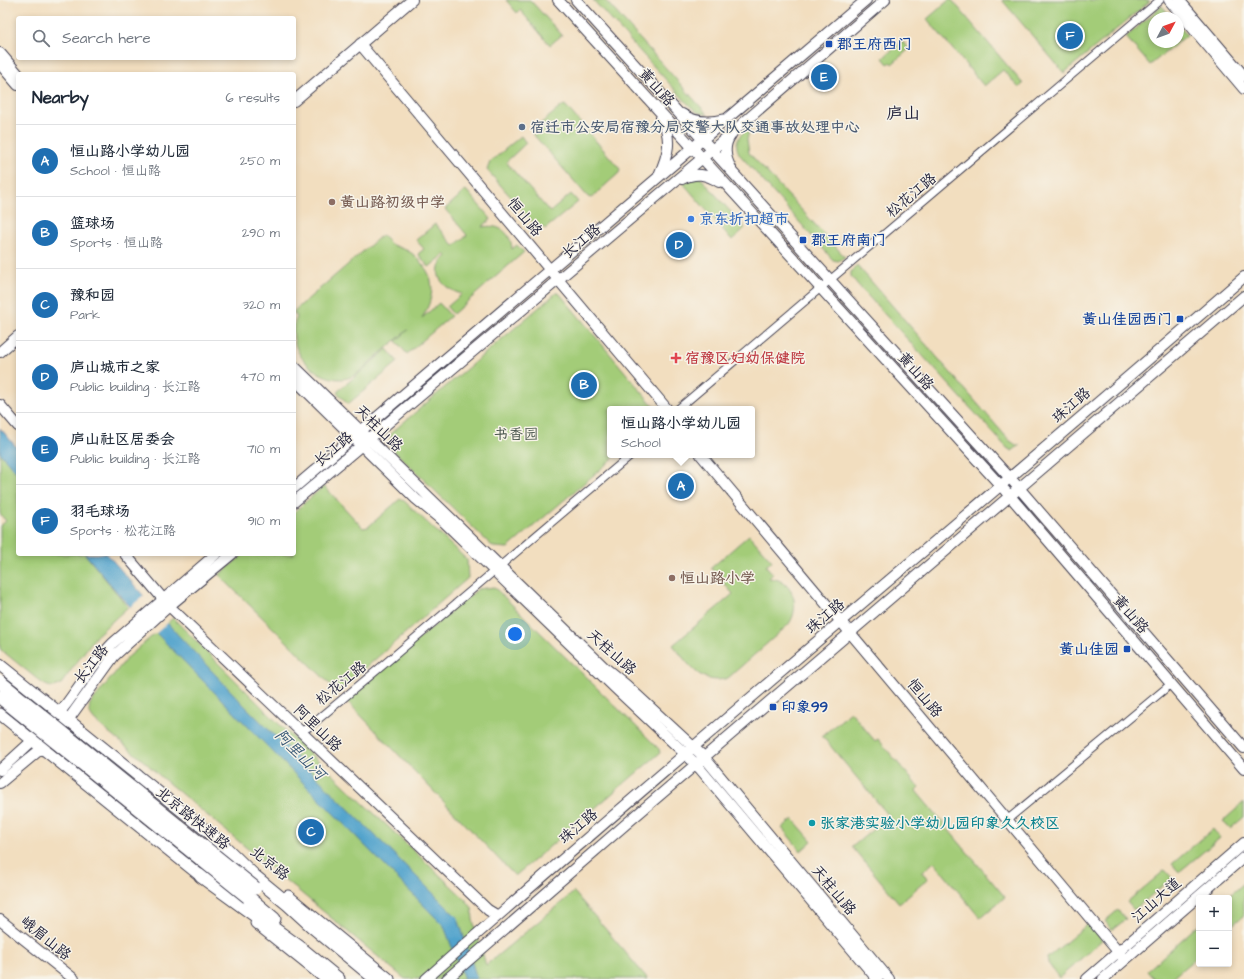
<!DOCTYPE html>
<html lang="en">
<head>
<meta charset="utf-8">
<style>
	body { margin:0; font-family:"Architects Daughter","LXGW WenKai TC",sans-serif; background:#f6f6f7; color:#1f2937 }
	.controls { position:absolute; right:12px; bottom:12px; display:grid; overflow:hidden; border-radius:4px; box-shadow:0 2px 6px #0003 }
	.controls button { width:36px; height:36px; display:grid; place-items:center; padding:0; border:0; border-bottom:1px solid #e0e1e3; background:#fff; color:#1f2937; font:20px sans-serif }
	.compass { position:absolute; left:1148px; top:12px; width:36px; height:36px; border-radius:50%; background:#fff; box-shadow:0 2px 6px #0003; rotate:49deg }
	.you { position:absolute; left:515px; top:634px; width:14px; height:14px; margin:-10px; border:3px solid #fff; border-radius:50%; background:#1a73e8; box-shadow:0 0 0 6px #1a73e833 }
	.badge { display:grid; place-items:center; width:26px; height:26px; border-radius:50%; background:#1f6fb2; color:#fff; font-size:13px; font-weight:700 }
	.pin { position:absolute; translate:-50% -50%; border:2px solid #fff; box-shadow:0 1px 4px #0006 }
	.popup { position:absolute; left:607px; top:406px; width:148px; height:52px; box-sizing:border-box; display:grid; place-content:center; border-radius:4px; background:#fff; filter:drop-shadow(0 1px 3px #0005); font-size:13px; white-space:nowrap; color:#747a83 }
	.popup b { font-size:15px; color:#1f2937 }
	.popup::after { content:''; position:absolute; left:50%; top:100%; margin-left:-8px; border:8px solid transparent; border-top-color:#fff }
	.list { margin:0; padding:0; list-style:none }
	h2 { display:flex; justify-content:space-between; align-items:center; height:52px; margin:0; padding:0 16px; font-size:17px }
	h2 small { font-size:13px; font-weight:400; color:#747a83 }
	.list li { display:grid; grid-template-columns:26px 1fr auto; gap:12px; align-items:center; box-sizing:border-box; height:72px; padding:0 16px; border-top:1px solid #e0e1e3 }
	.list b { display:block; font-size:15px; white-space:nowrap }
	.list p { margin:0; font-size:13px; white-space:nowrap; color:#747a83 }
	.list em { font-size:13px; font-style:normal; color:#747a83 }
	.icon { flex:none; width:22px; height:22px; fill:none; stroke:currentColor; stroke-width:2; stroke-linecap:round; stroke-linejoin:round }
	.map { position:relative; flex:none; width:1244px; height:979px; overflow:hidden }
	.search { position:absolute; background:#fff; box-shadow:0 2px 6px #0003; left:16px; top:16px; width:280px; height:44px; display:flex; align-items:center; gap:10px; box-sizing:border-box; padding:0 14px; border-radius:4px; color:#747a83; font-size:15px }
	.panel { position:absolute; background:#fff; box-shadow:0 2px 6px #0003; left:16px; top:72px; width:280px; height:484px; border-radius:4px }
	.map>svg:first-child { display:block }
	.green { fill:#a3cc78; stroke:#62775a }
	.water { fill:#51a3cc; stroke:#3a6284 }
	.pier { fill:#f2debf }
	.lines { fill:none; stroke-linecap:round; stroke-linejoin:round }
	.street-casing { stroke:#413e4f; stroke-width:9 }
	.secondary-casing { stroke:#413e4f; stroke-width:12 }
	.primary-casing { stroke:#413e4f; stroke-width:13 }
	.highway-casing { stroke:#413e4f; stroke-width:15 }
	.street { stroke:#fff; stroke-width:7 }
	.secondary { stroke:#fff; stroke-width:10 }
	.primary { stroke:#fff; stroke-width:11 }
	.highway { stroke:#fff; stroke-width:13 }
	.highway-bridge-casing { stroke:#413e4f; stroke-width:15; stroke-linecap:butt }
	.highway-bridge { stroke:#fff; stroke-width:13 }
	.transit-dot { fill:#1a4fb4; stroke:#f7f3e8; stroke-width:1.5 }
	.service-dot { fill:#5c6f8a; stroke:#f7f3e8; stroke-width:1.5 }
	.education-dot { fill:#8d6e63; stroke:#f7f3e8; stroke-width:1.5 }
	.shop-dot { fill:#3f7fe0; stroke:#f7f3e8; stroke-width:1.5 }
	.health-dot { fill:#e0444e; stroke:#f7f3e8; stroke-width:1.5 }
	.culture-dot { fill:#0f9aa8; stroke:#f7f3e8; stroke-width:1.5 }
	.labels { text-anchor:middle; stroke-width:3; stroke-linejoin:round; paint-order:stroke }
	.transit-label { font-size:15px; font-weight:bold; fill:#164399; stroke:#f7f3e8; text-anchor:start }
	.street-label { font-size:15px; fill:#22223b; stroke:#f7f3e8 }
	.service-label { font-size:15px; font-weight:bold; fill:#4e5e75; stroke:#f7f3e8; text-anchor:start }
	.education-label { font-size:15px; font-weight:bold; fill:#785e54; stroke:#f7f3e8; text-anchor:start }
	.shop-label { font-size:15px; font-weight:bold; fill:#366cbe; stroke:#f7f3e8; text-anchor:start }
	.health-label { font-size:15px; font-weight:bold; fill:#be3a42; stroke:#f7f3e8; text-anchor:start }
	.park-label { font-size:15px; fill:#49554d; stroke:#f7f3e8 }
	.culture-label { font-size:15px; font-weight:bold; fill:#0d838f; stroke:#f7f3e8; text-anchor:start }
	.water-label { font-size:16px; font-style:italic; fill:#355675; stroke:#f7f3e8 }
	.quarter-label { font-size:17px; fill:#22223b; stroke:#f7f3e8 }
</style>
</head>
<body>
<div class="map">
<svg width="1244" height="979" viewBox="0 0 1244 979">
	<rect width="100%" height="100%" fill="#f7f3e8"/>
	<filter id="ink" filterUnits="userSpaceOnUse"><feTurbulence type="fractalNoise" baseFrequency=".025" numOctaves="2"/><feDisplacementMap in="SourceGraphic" scale="8" xChannelSelector="R" yChannelSelector="G"/><feConvolveMatrix kernelMatrix="1 2 1 2 8 2 1 2 1" color-interpolation-filters="sRGB"/></filter>
	<filter id="wash" filterUnits="userSpaceOnUse"><feTurbulence type="fractalNoise" baseFrequency=".012" numOctaves="4" result="noise"/><feDisplacementMap in="SourceGraphic" scale="16" xChannelSelector="R" yChannelSelector="G"/><feGaussianBlur stdDeviation="0.9" result="paint"/><feColorMatrix in="noise" values="0 0 0 0 0 0 0 0 0 0 0 0 0 0 0 0 0 1.4 0 .05"/><feComposite in="paint" operator="in"/></filter>
	<g filter="url(#wash)">
		<rect width="100%" height="100%" fill="#f2debf"/>
		<path class="green" d="M506,0H530L562,35L550,45L520,10L517,13Z
			M593,0H605L708,115L697,112L690,106Z
			M949,0H952L1023,84L1019,88L1003,70L984,86L927,19Z
			M1002,0H1149V2L1064,73Z
			M1162,6L1172,18H1154V42H1178V25L1187,35L1150,65L1126,37Z
			M902,41L909,49L892,64L890,62L888,64L883,58Z
			M565,105L620,169L619,173L591,198L588,197L532,133L533,130L562,106Z
			M750,126L747,140L749,153L845,257L838,261L833,260L740,155C732,142 740,135 750,126Z
			M521,136L526,143L506,162L550,212L571,194L578,202L545,229L543,227L540,230L487,170L490,162Z
			M699,176L745,228L732,240L683,183Z
			M466,190L491,219L482,227C498,224 511,231 512,249L517,245L524,252L453,314L447,307L462,294C449,291 432,279 441,263C442,260 445,258 447,256L445,254L429,267L418,254L424,249L416,240L435,224L454,246L467,235L445,209Z
			M382,235C385,238 388,242 391,244C395,247 403,248 408,251C414,254 418,259 422,264C437,281 433,300 422,318L439,303L451,316L407,354L396,341L408,330C396,340 383,351 370,362C365,367 358,374 351,377C332,384 310,371 300,355C293,344 291,328 297,317L294,313V311Z
			M857,265L1009,440L1016,445H1020L1012,451L1007,448L858,285L851,276V272Z
			M556,293H559L656,409H610V455H617L508,548L493,547L390,447L391,433Z
			M387,349L398,362L348,404L337,392Z
			M0,451L18,472V554H85L128,607L96,636L61,684C53,689 49,687 42,683L0,649V526L6,521L0,514Z
			M324,486L363,528L368,527L401,498L467,560L468,578L338,692L219,575L244,554H294V512Z
			M749,535L772,561L766,566L773,574L769,578C773,579 778,579 782,582C797,591 798,613 788,625L728,678C701,687 688,663 673,645L733,594L711,568Z
			M494,587L653,743L659,749L660,753L515,876L346,700L478,589Z
			M173,618L279,724L466,900L472,908L473,920L486,965L574,892L648,979H405L161,777L146,763L95,721C90,715 88,712 90,704L127,658Z
			M851,712L875,741L878,739L919,788L916,791L1005,897L980,918L934,862L922,872L928,879L899,903L852,847L889,816L822,736Z
			M1244,802V817L1230,829L1223,821Z
			M793,819L812,841L801,851L782,828Z
			M1213,829L1220,838L1179,872L1172,864Z
			M1165,870L1172,878L1134,910L1127,902Z
			M1244,883V915L1229,928V898H1227Z
			M1118,910L1126,919L1112,930L1105,921Z
			M1089,923L1102,940L1059,978L1048,963L1047,958Z
			M1199,924V955L1171,979H1154L1147,971Z"/>
		<path class="water" d="M0,428L18,449V474L0,453Z
			M85,554H107L178,635L244,705L458,918L477,979H464L444,926L159,636L122,598Z"/>
		<path class="pier" d="M145,595L169,622L154,635L130,607Z"/>
	</g>
	<g filter="url(#ink)">
		<g class="lines">
			<defs>
				<path id="street" d="M678,409L1160,0
					M300,732L309,727L382,666L631,455
					M1007,820L1171,684"/>
				<path id="secondary" d="M558,0L1010,496L1244,769
					M576,0L1019,488L1244,748
					M1169,0L1244,89
					M1179,0L1244,76
					M360,44L667,409
					M0,53L18,74
					M0,64L18,85
					M294,101L412,0
					M682,114C695,123 710,123 726,119
					M731,168C725,158 723,145 731,135
					M659,175C668,155 673,139 661,118
					M682,179C696,172 706,174 719,182
					M0,352L18,336
					M294,366L605,668L626,685L704,757L889,979
					M294,379L416,499L445,523L615,688L696,764L877,979
					M0,405L18,426
					M701,455L1125,960
					M294,488L866,0
					M294,502L712,150L885,0
					M125,554L169,606L488,910L498,916
					M0,770C22,750 45,731 64,707C80,686 94,662 113,643L216,554
					M0,783L42,748L68,720L114,656L169,606L232,554
					M0,920L74,979
					M426,979C695,741 973,512 1244,277
					M447,979L626,824L1244,296
					M1087,979L1244,843
					M1103,979L1244,857"/>
				<path id="primary" d="M0,665L223,844
					M0,714L207,881
					M288,896L389,979
					M256,923L326,979"/>
				<path id="highway" d="M216,839L254,876L288,904L312,926L376,979
					M201,876L299,947L338,979
					M248,897L274,919"/>
			</defs>
			<use href="#street" class="street-casing"/>
			<use href="#secondary" class="secondary-casing"/>
			<use href="#primary" class="primary-casing"/>
			<use href="#highway" class="highway-casing"/>
			<use href="#street" class="street"/>
			<use href="#secondary" class="secondary"/>
			<use href="#primary" class="primary"/>
			<use href="#highway" class="highway"/>
			<defs>
				<path id="highway-bridge" d="M0,682L255,888
					M0,697L248,897"/>
			</defs>
			<use href="#highway-bridge" class="highway-bridge-casing"/>
			<use href="#highway-bridge" class="highway-bridge"/>
		</g>
	</g>
	<g class="transit-dot">
		<rect x="825" y="40" width="8" height="8" rx="2"/>
		<rect x="799" y="236" width="8" height="8" rx="2"/>
		<rect x="1176" y="315" width="8" height="8" rx="2"/>
		<rect x="1123" y="645" width="8" height="8" rx="2"/>
		<rect x="769" y="703" width="8" height="8" rx="2"/>
	</g>
	<circle class="service-dot" cx="522" cy="127" r="4"/>
	<g class="education-dot">
		<circle cx="332" cy="202" r="4"/>
		<circle cx="672" cy="578" r="4"/>
	</g>
	<circle class="shop-dot" cx="691" cy="219" r="4"/>
	<path class="health-dot" d="M674 352h4v4h4v4h-4v4h-4v-4h-4v-4h4z"/>
	<circle class="culture-dot" cx="812" cy="823" r="4"/>
	<g class="labels">
		<g class="transit-label">
			<text x="837" y="49">郡王府西门</text>
			<text x="811" y="245">郡王府南门</text>
			<text x="1172" y="324" text-anchor="end">黄山佳园西门</text>
			<text x="1119" y="654" text-anchor="end">黄山佳园</text>
			<text x="781" y="712">印象99</text>
		</g>
		<g class="street-label">
			<text transform="translate(657 87) rotate(48)" y="5">黄山路</text>
			<text transform="translate(911 195) rotate(-40)" y="5">松花江路</text>
			<text transform="translate(525 217) rotate(50)" y="5">恒山路</text>
			<text transform="translate(581 241) rotate(-40)" y="5">长江路</text>
			<text transform="translate(916 371) rotate(48)" y="5">黄山路</text>
			<text transform="translate(1071 405) rotate(-41)" y="5">珠江路</text>
			<text transform="translate(379 428) rotate(44)" y="5">天柱山路</text>
			<text transform="translate(333 449) rotate(-40)" y="5">长江路</text>
			<text transform="translate(1131 614) rotate(49)" y="5">黄山路</text>
			<text transform="translate(825 616) rotate(-40)" y="5">珠江路</text>
			<text transform="translate(612 652) rotate(42)" y="5">天柱山路</text>
			<text transform="translate(91 664) rotate(-52)" y="5">长江路</text>
			<text transform="translate(341 683) rotate(-39)" y="5">松花江路</text>
			<text transform="translate(925 698) rotate(50)" y="5">恒山路</text>
			<text transform="translate(318 728) rotate(44)" y="5">阿里山路</text>
			<text transform="translate(193 818) rotate(39)" y="5">北京路快速路</text>
			<text transform="translate(578 826) rotate(-40)" y="5">珠江路</text>
			<text transform="translate(270 863) rotate(39)" y="5">北京路</text>
			<text transform="translate(834 890) rotate(50)" y="5">天柱山路</text>
			<text transform="translate(1156 900) rotate(-41)" y="5">江山大道</text>
			<text transform="translate(46 938) rotate(39)" y="5">峨眉山路</text>
		</g>
		<g class="service-label">
			<text x="530" y="132">宿迁市公安局宿豫分局交警大队交通事故处理中心</text>
		</g>
		<g class="education-label">
			<text x="340" y="207">黄山路初级中学</text>
			<text x="680" y="583">恒山路小学</text>
		</g>
		<g class="shop-label">
			<text x="699" y="224">京东折扣超市</text>
		</g>
		<g class="health-label">
			<text x="685" y="363">宿豫区妇幼保健院</text>
		</g>
		<g class="park-label">
			<text x="516" y="439">书香园</text>
		</g>
		<g class="culture-label">
			<text x="820" y="828">张家港实验小学幼儿园印象久久校区</text>
		</g>
		<g class="water-label">
			<text transform="translate(301 754) rotate(45)" y="6">阿里山河</text>
		</g>
		<g class="quarter-label">
			<text x="903" y="119">庐山</text>
		</g>
	</g>
</svg>
<div class="controls">
<button>+</button>
<button>−</button>
</div>
<svg class="compass" viewBox="-18 -18 36 36"><path d="M0-13l5 13h-10z" fill="#e53935"/><path d="M0 13l5-13h-10z" fill="#747a83"/></svg>
<div class="you"></div>
<div class="pin badge" style="left:681px;top:486px">A</div>
<div class="popup"><b>恒山路小学幼儿园</b>School</div>
<div class="pin badge" style="left:584px;top:385px">B</div>
<div class="pin badge" style="left:311px;top:832px">C</div>
<div class="pin badge" style="left:679px;top:245px">D</div>
<div class="pin badge" style="left:824px;top:77px">E</div>
<div class="pin badge" style="left:1070px;top:36px">F</div>
<div class="search"><svg class="icon" aria-label="search" viewBox="0 0 24 24"><circle cx="10" cy="10" r="6"/><path d="M15 15l6 6"/></svg>Search here</div>
<section class="panel">
<h2>Nearby<small>6 results</small></h2>
<ul class="list">
<li><span class="badge">A</span><div><b>恒山路小学幼儿园</b><p>School · 恒山路</p></div><em>250 m</em></li>
<li><span class="badge">B</span><div><b>篮球场</b><p>Sports · 恒山路</p></div><em>290 m</em></li>
<li><span class="badge">C</span><div><b>豫和园</b><p>Park</p></div><em>320 m</em></li>
<li><span class="badge">D</span><div><b>庐山城市之家</b><p>Public building · 长江路</p></div><em>470 m</em></li>
<li><span class="badge">E</span><div><b>庐山社区居委会</b><p>Public building · 长江路</p></div><em>710 m</em></li>
<li><span class="badge">F</span><div><b>羽毛球场</b><p>Sports · 松花江路</p></div><em>910 m</em></li>
</ul>
</section>
</div>
</body>
</html>
